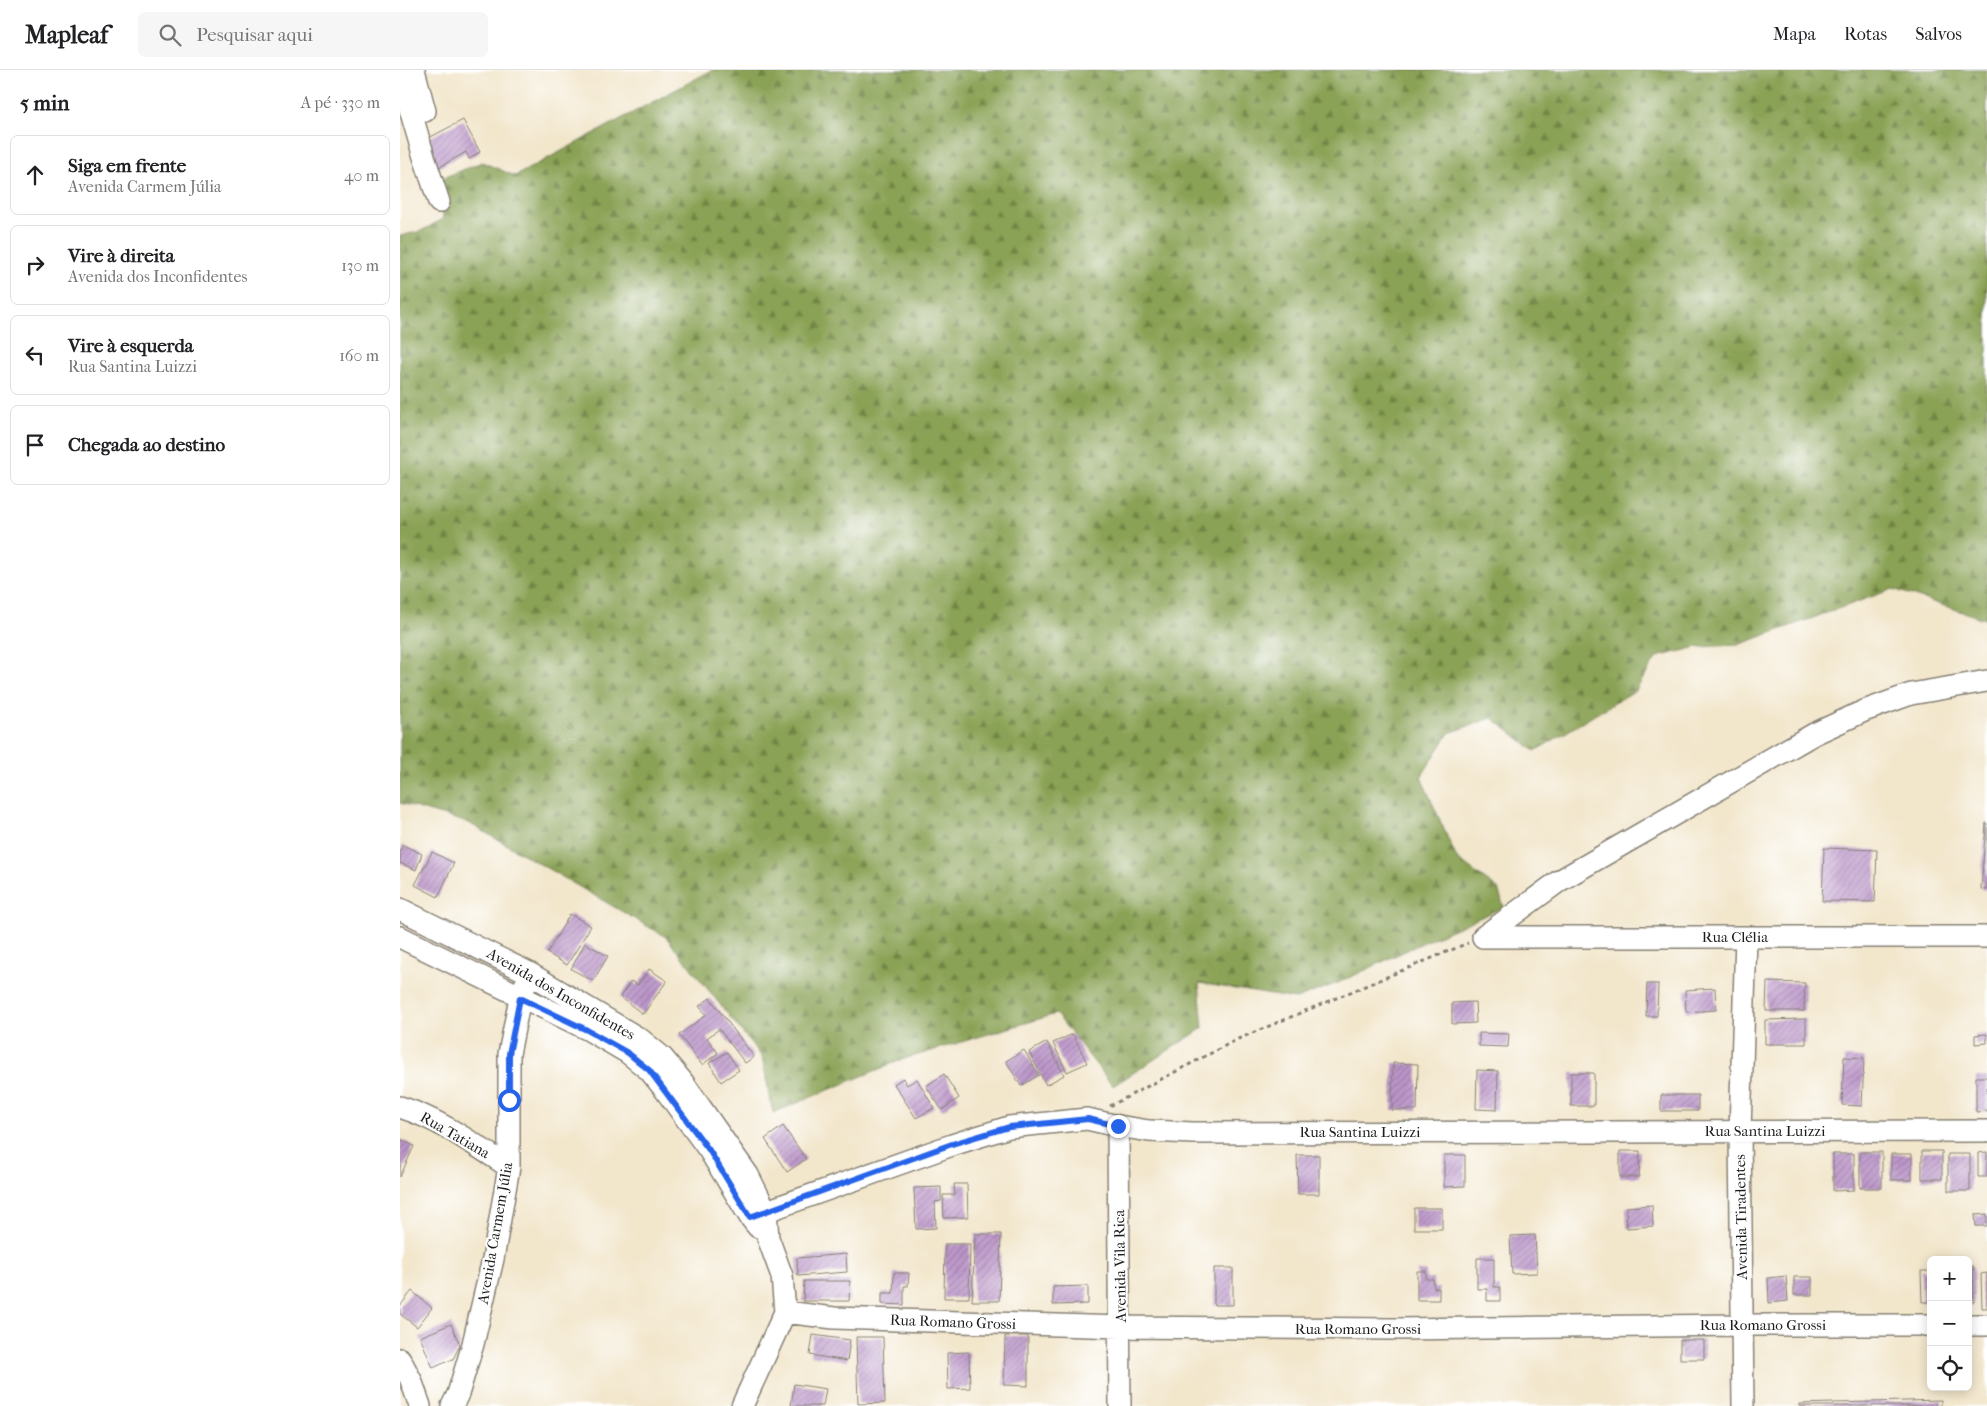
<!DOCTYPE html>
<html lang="pt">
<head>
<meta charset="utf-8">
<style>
	body { margin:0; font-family:"IM FELL French Canon",serif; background:#f6f6f6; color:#202124 }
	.controls { position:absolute; right:15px; bottom:15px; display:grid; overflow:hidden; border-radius:8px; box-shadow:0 2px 12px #0003 }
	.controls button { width:45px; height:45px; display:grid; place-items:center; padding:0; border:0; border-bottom:1px solid #e0e0e0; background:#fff; color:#202124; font:25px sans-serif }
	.stop { position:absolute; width:15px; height:15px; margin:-11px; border:4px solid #2563eb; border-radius:50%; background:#fff }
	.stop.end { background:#2563eb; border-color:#fff; box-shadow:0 1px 5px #0008 }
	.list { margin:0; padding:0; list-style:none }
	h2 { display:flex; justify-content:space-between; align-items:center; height:65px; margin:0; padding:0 20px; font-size:21px }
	h2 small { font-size:16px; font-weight:400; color:#757577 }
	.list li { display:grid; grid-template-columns:32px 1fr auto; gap:15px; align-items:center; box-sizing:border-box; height:80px; margin:0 10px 10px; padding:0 10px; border:1px solid #e0e0e0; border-radius:8px }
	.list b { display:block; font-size:19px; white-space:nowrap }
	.list p { margin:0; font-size:16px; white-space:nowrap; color:#757577 }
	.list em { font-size:16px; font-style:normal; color:#757577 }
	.icon { flex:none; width:28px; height:28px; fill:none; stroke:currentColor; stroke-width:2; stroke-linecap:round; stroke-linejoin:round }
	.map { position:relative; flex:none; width:1587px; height:1336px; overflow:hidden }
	header { display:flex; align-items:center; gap:30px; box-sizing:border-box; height:70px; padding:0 25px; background:#fff; border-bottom:1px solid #e0e0e0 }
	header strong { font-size:24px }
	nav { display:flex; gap:28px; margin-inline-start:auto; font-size:18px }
	.search { width:350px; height:45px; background:#f6f6f6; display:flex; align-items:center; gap:12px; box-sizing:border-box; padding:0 18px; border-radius:8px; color:#757577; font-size:19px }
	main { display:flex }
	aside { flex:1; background:#fff }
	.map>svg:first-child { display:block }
	.forest { fill:url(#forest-firs); stroke:#535f38 }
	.building { fill:url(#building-hatch) }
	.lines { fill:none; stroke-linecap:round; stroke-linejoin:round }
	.minor-casing { stroke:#878174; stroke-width:24 }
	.path { stroke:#878174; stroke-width:3; stroke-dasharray:4 4; stroke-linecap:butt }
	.minor { stroke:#fff; stroke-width:21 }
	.route { stroke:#2563eb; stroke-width:6 }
	.labels { text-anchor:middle; stroke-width:4.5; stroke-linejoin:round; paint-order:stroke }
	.street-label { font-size:15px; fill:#1c1c1c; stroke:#fff }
</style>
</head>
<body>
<header>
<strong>Mapleaf</strong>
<div class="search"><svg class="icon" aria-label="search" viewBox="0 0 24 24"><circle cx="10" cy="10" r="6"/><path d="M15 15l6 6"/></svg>Pesquisar aqui</div>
<nav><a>Mapa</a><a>Rotas</a><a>Salvos</a></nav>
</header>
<main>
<aside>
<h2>5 min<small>A pé · 330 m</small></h2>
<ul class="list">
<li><svg class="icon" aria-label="ahead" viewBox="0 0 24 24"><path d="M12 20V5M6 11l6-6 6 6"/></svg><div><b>Siga em frente</b><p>Avenida Carmem Júlia</p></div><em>40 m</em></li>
<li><svg class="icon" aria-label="right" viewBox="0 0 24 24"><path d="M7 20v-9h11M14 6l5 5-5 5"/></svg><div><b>Vire à direita</b><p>Avenida dos Inconfidentes</p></div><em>130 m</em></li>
<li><svg class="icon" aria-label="left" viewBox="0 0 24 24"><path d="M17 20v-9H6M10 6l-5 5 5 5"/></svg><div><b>Vire à esquerda</b><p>Rua Santina Luizzi</p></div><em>160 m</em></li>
<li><svg class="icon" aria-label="arrive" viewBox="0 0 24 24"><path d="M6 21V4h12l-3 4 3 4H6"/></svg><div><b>Chegada ao destino</b></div></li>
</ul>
</aside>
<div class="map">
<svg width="1587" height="1336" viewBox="0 0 1587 1336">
	<defs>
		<pattern id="forest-firs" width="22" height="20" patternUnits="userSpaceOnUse" patternTransform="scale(1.25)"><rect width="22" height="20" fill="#8aa254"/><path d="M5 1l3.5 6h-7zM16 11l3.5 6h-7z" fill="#708345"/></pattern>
		<pattern id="building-hatch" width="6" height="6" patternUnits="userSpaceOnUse" patternTransform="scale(1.25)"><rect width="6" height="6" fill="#bb95c9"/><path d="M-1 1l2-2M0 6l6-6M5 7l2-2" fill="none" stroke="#9779a2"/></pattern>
	</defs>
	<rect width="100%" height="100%" fill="#fff"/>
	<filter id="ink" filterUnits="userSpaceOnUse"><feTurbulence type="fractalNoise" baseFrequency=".02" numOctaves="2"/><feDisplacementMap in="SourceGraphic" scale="10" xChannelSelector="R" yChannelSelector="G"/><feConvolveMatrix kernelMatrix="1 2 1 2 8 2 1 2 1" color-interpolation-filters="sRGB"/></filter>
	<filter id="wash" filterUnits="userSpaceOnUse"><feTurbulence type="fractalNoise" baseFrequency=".0096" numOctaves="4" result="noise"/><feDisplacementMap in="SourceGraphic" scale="20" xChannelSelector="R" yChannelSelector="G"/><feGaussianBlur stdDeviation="1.12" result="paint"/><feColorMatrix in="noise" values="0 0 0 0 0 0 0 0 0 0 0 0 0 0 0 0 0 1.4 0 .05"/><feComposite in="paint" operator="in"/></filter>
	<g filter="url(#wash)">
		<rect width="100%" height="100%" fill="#f2e6cb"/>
		<path class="forest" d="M312,0H1587V550L1493,519L1338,575L1298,577L1257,587L1236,620L1135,681L1092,648L1049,663L1021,707L1057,789L1098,819L1104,837L1022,873L938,913L896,929L799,913L803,958L713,1016L656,944L501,990L373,1043L362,987L266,867L69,753L0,733V166L21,161L43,149L40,109L82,92L115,106Z"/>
		<g id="blocks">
			<path class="building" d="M63,50L80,82L69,89L66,82L36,99L21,72Z
				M1586,753H1587V820L1581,819Z
				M3,775L22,784L16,800L0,793V782Z
				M1424,778L1477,780L1475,832L1422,831Z
				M32,782L54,793L38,827L15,815Z
				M170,844L191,856L167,895L147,883Z
				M185,873L208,886L193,911L171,899Z
				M249,899L267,911L243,944L220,927L231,911L238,915Z
				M1367,912L1405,913L1404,941H1366Z
				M1247,914H1258L1257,946H1246Z
				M1315,918L1316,940L1286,942L1285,920Z
				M310,928L354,987L345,993L319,959L307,968L318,983L302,995L279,965L306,945L299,936Z
				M1075,932L1076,953L1052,954V933Z
				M1406,949V974H1365V950Z
				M1079,963L1109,964L1108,977L1079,976Z
				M673,964L687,993L667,1002L653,973Z
				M1587,964V973L1575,974V965Z
				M647,972L664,1005L646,1015L629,982Z
				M624,980L639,1005L621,1016L606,991Z
				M327,982L339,1000L321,1012L309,993Z
				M1444,987L1464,988L1462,1036L1442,1035Z
				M993,993L1018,994L1017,1040H992Z
				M1077,1000L1098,1001L1097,1040L1076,1039Z
				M1171,1003H1194V1036H1171Z
				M544,1004L559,1028L542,1040L526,1016Z
				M1576,1007H1587V1041L1576,1042Z
				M503,1008L507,1015L517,1009L534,1038L516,1048L494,1014Z
				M1261,1025H1298V1041H1261Z
				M383,1056L406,1089L387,1102L365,1069Z
				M0,1069L14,1076L0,1107Z
				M1220,1081H1240L1239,1107H1220Z
				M1522,1081H1542V1109H1522Z
				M1460,1082H1482V1118H1460Z
				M1587,1082V1107H1578V1083Z
				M1433,1084H1454V1120L1433,1121Z
				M1491,1084H1512V1110H1491Z
				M1548,1084H1570V1121H1548Z
				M897,1085H919V1124H898Z
				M1044,1085H1065V1116L1044,1117Z
				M554,1114H567L568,1147L544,1148L543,1125H555Z
				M541,1117V1131L535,1132L536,1158L516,1159L514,1118Z
				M1252,1135L1253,1156L1227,1158L1226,1137Z
				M1014,1138H1042V1159H1014Z
				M1587,1144V1156H1576L1575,1145Z
				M575,1164H601L599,1231H572Z
				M1135,1165L1137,1203L1112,1204L1110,1166Z
				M545,1174H570L569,1228H544Z
				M446,1184L447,1202L398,1206L397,1188Z
				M1077,1188H1094V1217H1100V1231H1087V1219H1077Z
				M1568,1196H1573L1574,1232H1568Z
				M814,1198H833V1235H814Z
				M1017,1201H1026V1209H1033L1034,1218H1039V1230H1017Z
				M1521,1201H1531V1232H1522Z
				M494,1203H509L508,1216H504V1235L482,1234V1223H493Z
				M1587,1203V1238H1582L1581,1204Z
				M1386,1206L1388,1231L1369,1233L1368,1208Z
				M1394,1207H1412V1225H1394Z
				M404,1211H450L449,1231H403Z
				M688,1216V1234L653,1235V1217Z
				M12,1221L32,1238L17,1257L0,1244V1236Z
				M51,1254L60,1275L53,1289L33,1298L20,1267Z
				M413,1265L450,1270L447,1291L410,1285Z
				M605,1266H628V1316L604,1315Z
				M456,1267H483L485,1333L458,1334Z
				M1280,1270H1304V1289H1280Z
				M569,1282L570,1318L548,1319L547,1283Z
				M394,1314L426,1319L423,1336H391Z
				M1541,1330V1336H1399V1334Z"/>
		</g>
	</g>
	<g filter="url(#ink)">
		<use href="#blocks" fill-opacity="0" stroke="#878174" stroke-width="1"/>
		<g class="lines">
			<defs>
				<path id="minor" d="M14,0L25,41
					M0,5L24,87L39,132
					M0,839L129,903L240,969L262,987L282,1011L348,1105L366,1141L368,1168L382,1206L385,1242L342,1336
					M0,867L187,959L228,983L249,1000L266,1021L309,1080L350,1147L358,1157
					M1083,867L1159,811L1414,664L1464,641L1511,624L1587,611
					M1083,867H1587
					M0,1037C39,1049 75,1075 109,1097
					M718,1056L720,1336
					M350,1147L552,1075L609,1057L687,1049L718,1056L749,1061L793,1063L1587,1061
					M385,1242L434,1248L720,1257L994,1259L1342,1255H1531
					M1568,1255H1587
					M0,1289L11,1310L20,1336
					M52,1336L58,1324L73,1274L93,1189L109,1097V984L120,928L125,915
					M1343,1336L1340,1061L1346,867"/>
			</defs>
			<use href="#minor" class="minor-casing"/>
			<path class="path" d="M710,1036L838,969L1068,873"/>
			<use href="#minor" class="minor"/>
		</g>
	</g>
	<g class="lines" filter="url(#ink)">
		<path class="route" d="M109,1030V984L120,928L187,960L228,983L249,1000L309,1080L350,1147L552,1074L609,1057L688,1049L718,1056"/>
	</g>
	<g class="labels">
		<g class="street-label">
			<text x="1335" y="872">Rua Clélia</text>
			<text transform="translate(161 924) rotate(30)" y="5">Avenida dos Inconfidentes</text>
			<text x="1365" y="1066">Rua Santina Luizzi</text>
			<text x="960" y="1067">Rua Santina Luizzi</text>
			<text transform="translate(55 1065) rotate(30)" y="5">Rua Tatiana</text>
			<text transform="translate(1341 1147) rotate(-91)" y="5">Avenida Tiradentes</text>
			<text transform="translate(95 1163) rotate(-80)" y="5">Avenida Carmem Júlia</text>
			<text transform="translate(720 1196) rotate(-91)" y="5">Avenida Vila Rica</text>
			<text transform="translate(553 1252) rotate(2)" y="5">Rua Romano Grossi</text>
			<text x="1363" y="1260">Rua Romano Grossi</text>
			<text x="958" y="1264">Rua Romano Grossi</text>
		</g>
	</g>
</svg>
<div class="controls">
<button>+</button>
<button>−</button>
<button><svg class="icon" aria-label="locate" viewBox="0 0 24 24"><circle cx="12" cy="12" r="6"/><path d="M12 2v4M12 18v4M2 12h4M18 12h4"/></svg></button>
</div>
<div class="stop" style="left:109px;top:1030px"></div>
<div class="stop end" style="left:718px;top:1056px"></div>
</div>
</main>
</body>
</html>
